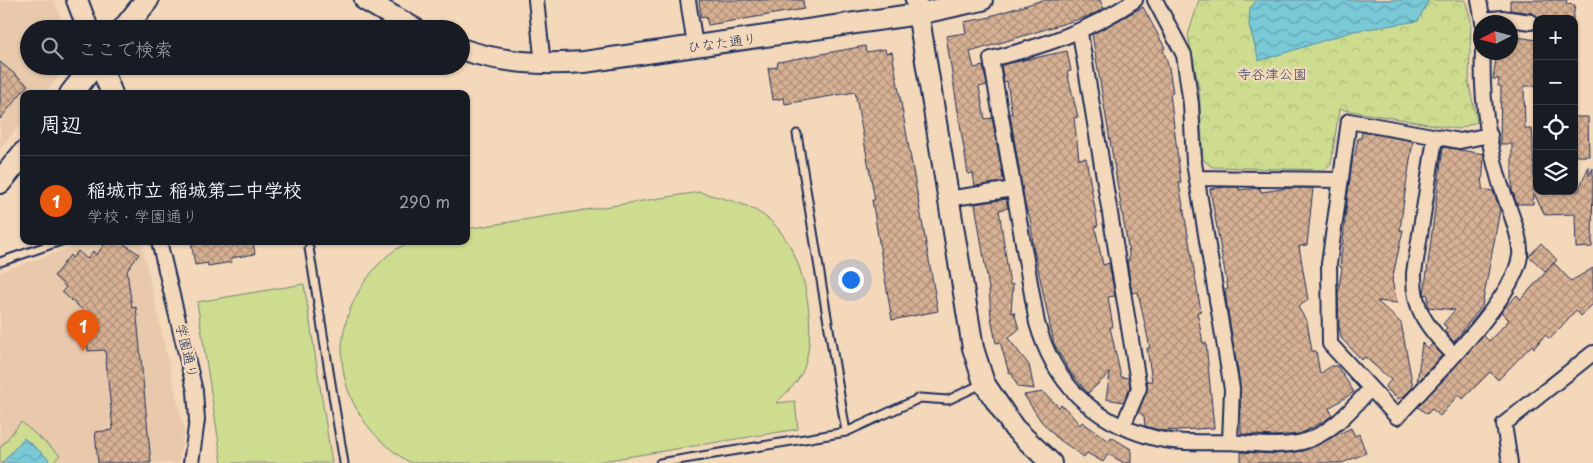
<!DOCTYPE html>
<html lang="ja">
<head>
<meta charset="utf-8">
<style>
	body { margin:0; font-family:"Playpen Sans","Klee One",sans-serif; background:#242831; color:#f1f3f6 }
	.controls { position:absolute; right:15px; top:15px; display:grid; overflow:hidden; border-radius:10px; box-shadow:0 1px 4px #0004 }
	.controls button { width:45px; height:45px; display:grid; place-items:center; padding:0; border:0; border-bottom:1px solid #363941; background:#171b24; color:#f1f3f6; font:25px sans-serif }
	.compass { position:absolute; left:1473px; top:15px; width:45px; height:45px; border-radius:50%; background:#171b24; box-shadow:0 1px 4px #0004; rotate:264deg }
	.you { position:absolute; left:850px; top:279px; width:18px; height:18px; margin:-12px; border:4px solid #fff; border-radius:50%; background:#1a73e8; box-shadow:0 0 0 8px #1a73e833 }
	.badge { display:grid; place-items:center; width:32px; height:32px; border-radius:50%; background:#ea580c; color:#fff; font-size:16px; font-weight:700 }
	.pin { position:absolute; translate:-50% -41px; filter:drop-shadow(0 1px 2px #0008) }
	.pin::after { content:''; position:absolute; top:26px; width:18px; height:15px; background:inherit; clip-path:polygon(0 0,100% 0,50% 100%) }
	.list { margin:0; padding:0; list-style:none }
	h2 { display:flex; justify-content:space-between; align-items:center; height:65px; margin:0; padding:0 20px; font-size:21px }
	h2 small { font-size:16px; font-weight:400; color:#9ea1a6 }
	.list li { display:grid; grid-template-columns:32px 1fr auto; gap:15px; align-items:center; box-sizing:border-box; height:90px; padding:0 20px; border-top:1px solid #363941 }
	.list b { display:block; font-size:19px; white-space:nowrap }
	.list p { margin:0; font-size:16px; white-space:nowrap; color:#9ea1a6 }
	.list em { font-size:16px; font-style:normal; color:#9ea1a6 }
	.icon { flex:none; width:28px; height:28px; fill:none; stroke:currentColor; stroke-width:2; stroke-linecap:round; stroke-linejoin:round }
	.map { position:relative; flex:none; width:1593px; height:463px; overflow:hidden }
	.search { position:absolute; background:#171b24; box-shadow:0 1px 4px #0004; left:20px; top:20px; width:450px; height:55px; display:flex; align-items:center; gap:12px; box-sizing:border-box; padding:0 18px; border-radius:28px; color:#9ea1a6; font-size:19px }
	.panel { position:absolute; background:#171b24; box-shadow:0 1px 4px #0004; left:20px; top:90px; width:450px; height:155px; border-radius:10px }
	.map>svg:first-child { display:block }
	.built { fill:#e8c9ac }
	.park { fill:url(#park-crowns); stroke:#748676 }
	.pitch { fill:#cedc8f; stroke:#748676 }
	.water { fill:url(#water-waves); stroke:#548ba7 }
	.building { fill:url(#building-cross-hatch); stroke:#1b2f5e }
	.lines { fill:none; stroke-linecap:round; stroke-linejoin:round }
	.lane-casing { stroke:#1b2f5e; stroke-width:11 }
	.street-casing { stroke:#1b2f5e; stroke-width:18 }
	.secondary-casing { stroke:#1b2f5e; stroke-width:24 }
	.primary-casing { stroke:#1b2f5e; stroke-width:26 }
	.lane { stroke:#f4d8ba; stroke-width:7 }
	.street { stroke:#f4d8ba; stroke-width:14 }
	.secondary { stroke:#f4d8ba; stroke-width:20 }
	.primary { stroke:#f4d8ba; stroke-width:22 }
	.labels { text-anchor:middle; stroke-width:4.5; stroke-linejoin:round; paint-order:stroke }
	.street-label { font-size:14px; fill:#1b2f5e; stroke:#f4d8ba }
	.park-label { font-size:14px; fill:#364965; stroke:#f4d8ba }
</style>
</head>
<body>
<div class="map">
<svg width="1593" height="463" viewBox="0 0 1593 463">
	<defs>
		<pattern id="park-crowns" width="20" height="18" patternUnits="userSpaceOnUse" patternTransform="scale(1.25)"><rect width="20" height="18" fill="#cedc8f"/><path d="M2 6a3 3 0 1 1 6 0M12 15a3 3 0 1 1 6 0" fill="none" stroke="#b0bd7e"/></pattern>
		<pattern id="water-waves" width="16" height="10" patternUnits="userSpaceOnUse" patternTransform="scale(1.25)"><rect width="16" height="10" fill="#7ac9d7"/><path d="M0 5q4-4 8 0t8 0" fill="none" stroke="#63a4b2"/></pattern>
		<pattern id="building-cross-hatch" width="8" height="8" patternUnits="userSpaceOnUse" patternTransform="scale(1.25)"><rect width="8" height="8" fill="#d8b193"/><path d="M0 0l8 8M0 8l8-8" fill="none" stroke="#ae907b"/></pattern>
	</defs>
	<rect width="100%" height="100%" fill="#f4d8ba"/>
	<filter id="ink" filterUnits="userSpaceOnUse"><feTurbulence type="fractalNoise" baseFrequency=".02" numOctaves="2"/><feDisplacementMap in="SourceGraphic" scale="10" xChannelSelector="R" yChannelSelector="G"/><feConvolveMatrix kernelMatrix="1 2 1 2 8 2 1 2 1" color-interpolation-filters="sRGB"/></filter>
	<g filter="url(#ink)">
		<path class="built" d="M0,0H54L65,29H29V66H66L45,94H24V120L0,149Z
			M90,241H141L184,430L179,463H0V272Z"/>
		<path class="park" d="M1199,0H1465L1471,20L1469,84L1477,122L1458,129L1339,109L1331,165L1324,170L1212,167L1203,160L1199,88L1188,35Z"/>
		<path class="pitch" d="M699,192C721,198 744,202 763,215C804,242 819,324 804,368C799,382 786,393 776,403L795,401L798,429L590,463H411C341,423 319,342 369,276C379,262 395,246 413,242C429,238 450,241 466,241V229Z
			M304,284L332,463H222L197,302Z
			M21,422L60,455L53,463H0V448Z"/>
		<path class="water" d="M1257,0H1429L1418,21L1354,31L1259,61L1249,25L1250,8Z
			M24,438L49,459L46,463H2Z"/>
		<path class="building" d="M699,0H803L804,9L708,25L706,17L701,18Z
			M1043,0H1100L1104,9L1089,16L970,52L974,68L983,66L987,85L979,87L985,119L992,118L1004,182L975,186L973,173L968,174L946,36L966,33L964,22L991,17L990,16Z
			M1510,0H1567L1566,4L1575,5L1573,19H1539L1533,13L1510,10Z
			M1143,7L1165,48L1163,49L1169,68L1173,93L1170,94L1181,183H1179L1201,311L1197,312L1203,343H1206L1214,428L1162,431L1145,426L1144,416L1138,412L1147,391V381H1152L1147,348H1150L1138,292L1132,293L1127,260H1129V253L1092,34Z
			M1510,36L1537,40V86H1524L1525,129H1532L1533,139L1534,191H1578L1589,166V176L1593,168L1592,247L1576,248L1575,214L1545,215L1534,194L1533,204H1517L1512,190V144H1500L1501,86H1498L1499,79H1493L1497,52H1510Z
			M865,46L866,52L885,49L886,53L892,52L938,311L892,320L872,200H875L855,92L785,104L784,98L773,100L768,68L777,67L778,62Z
			M1067,51L1071,71L1067,72L1078,117L1074,118L1079,159L1086,158L1098,226L1095,227L1103,265L1109,263L1115,296L1108,297L1113,327H1110L1121,377L1129,378L1130,387L1124,402L1106,399L1110,373L1088,393L1070,372L1054,344L1034,250L1030,218L1025,205L1010,114H1012L1007,81L1004,82L1001,65Z
			M0,62L28,85L0,119Z
			M1574,117H1588L1589,156H1575Z
			M1362,132L1413,141L1404,199L1400,230H1403L1392,280L1397,303L1377,301L1401,323L1413,387L1403,397L1397,399L1385,387L1391,380L1365,357L1362,360L1341,338L1339,325L1338,294L1342,268L1340,267L1348,193L1353,155L1355,156L1358,138H1361Z
			M1443,147L1484,154L1482,189L1493,191L1500,210L1482,306L1454,342L1444,331L1447,328L1443,324L1455,310L1428,307V295L1424,294Z
			M1225,187H1239V190L1260,188L1261,192L1290,188H1313L1307,245L1299,246L1308,300L1298,307L1307,322L1312,351H1316L1320,374L1331,366H1337L1354,392L1329,408L1332,415L1326,420L1300,434L1274,436L1241,434L1240,384L1227,306L1225,290L1228,289L1210,189Z
			M1006,199L1008,208L999,210L1010,285L1013,284L1011,313L1014,312L1019,329L1008,338L1029,365L1034,389L1018,387L1011,372L1009,373L1000,342L996,343L991,317L989,289L975,204Z
			M107,241H120L139,254L127,271L132,308L136,307L151,463H98L95,432L113,430L105,350L88,351L85,312L62,292L66,287L54,276L70,255L72,258L78,251L87,259L93,251L96,255Z
			M191,241H253L255,254L231,258L232,262L208,266V263L195,265Z
			M1541,243L1557,260L1545,271L1529,256Z
			M1554,263L1571,281L1593,268V304L1581,316L1576,310L1550,339L1545,335L1534,348L1532,345L1498,380L1490,372L1463,399L1459,394L1440,416L1432,409L1427,414L1418,407L1483,335L1489,341L1509,320L1501,312L1502,311L1517,295L1521,299Z
			M1422,343L1428,349L1432,344L1442,355L1417,383Z
			M1043,392L1059,407L1061,405L1068,411L1080,425L1082,422L1109,441L1111,437L1131,449V463H1124L1108,454L1103,462L1087,453L1084,457L1057,438L1041,421L1024,395Z
			M1351,428L1355,436L1359,434L1366,453L1342,463H1241V452L1275,454L1304,451Z"/>
		<g class="lines">
			<defs>
				<path id="lane" d="M797,134L846,432
					M309,248L344,463
					M0,262L61,241
					M660,463L846,432L920,398L948,400L984,383"/>
				<path id="street" d="M536,0L543,65
					M688,0L695,46
					M1135,0C1089,31 1044,46 991,59L1037,323C1054,383 1091,420 1151,437C1175,444 1202,442 1227,442C1252,443 1278,448 1302,442C1331,434 1351,410 1370,389
					M1155,0L1184,55L1191,104L1194,163L1232,389L1230,442
					M1479,0L1483,22
					M1483,20L1502,18L1531,22
					M1080,33L1139,388L1123,426
					M1483,52C1481,95 1488,142 1500,183C1506,202 1522,237 1520,256C1514,300 1429,381 1397,417L1330,344L1329,264L1349,121L1460,141L1490,135
					M1435,138L1414,273C1413,312 1428,327 1453,354
					M1197,178L1340,180
					M947,199L1014,189
					M159,241L195,391L197,420L191,463
					M1510,463L1504,424L1593,353"/>
				<path id="secondary" d="M77,0L88,29
					M365,0L415,29
					M916,0L973,348L984,383L1014,428L1051,463
					M461,49C502,63 541,65 584,62L918,14L982,0
					M101,66L112,94"/>
				<path id="primary" d="M124,29L147,0
					M71,94L93,66
					M0,182L24,153"/>
			</defs>
			<use href="#lane" class="lane-casing"/>
			<use href="#street" class="street-casing"/>
			<use href="#secondary" class="secondary-casing"/>
			<use href="#primary" class="primary-casing"/>
			<use href="#lane" class="lane"/>
			<use href="#street" class="street"/>
			<use href="#secondary" class="secondary"/>
			<use href="#primary" class="primary"/>
		</g>
	</g>
	<g class="labels">
		<g class="street-label">
			<text transform="translate(722 43) rotate(-8)" y="5">ひなた通り</text>
			<text transform="translate(187 351) rotate(77)" y="5">学園通り</text>
		</g>
		<g class="park-label">
			<text x="1272" y="79">寺谷津公園</text>
		</g>
	</g>
</svg>
<div class="controls">
<button>+</button>
<button>−</button>
<button><svg class="icon" aria-label="locate" viewBox="0 0 24 24"><circle cx="12" cy="12" r="6"/><path d="M12 2v4M12 18v4M2 12h4M18 12h4"/></svg></button>
<button><svg class="icon" aria-label="layers" viewBox="0 0 24 24"><path d="M12 4l9 5-9 5-9-5zM3 14l9 5 9-5"/></svg></button>
</div>
<svg class="compass" viewBox="-18 -18 36 36"><path d="M0-13l5 13h-10z" fill="#e53935"/><path d="M0 13l5-13h-10z" fill="#9ea1a6"/></svg>
<div class="you"></div>
<div class="pin badge" style="left:83px;top:351px">1</div>
<div class="search"><svg class="icon" aria-label="search" viewBox="0 0 24 24"><circle cx="10" cy="10" r="6"/><path d="M15 15l6 6"/></svg>ここで検索</div>
<section class="panel">
<h2>周辺<small></small></h2>
<ul class="list">
<li><span class="badge">1</span><div><b>稲城市立 稲城第二中学校</b><p>学校 · 学園通り</p></div><em>290 m</em></li>
</ul>
</section>
</div>
</body>
</html>
